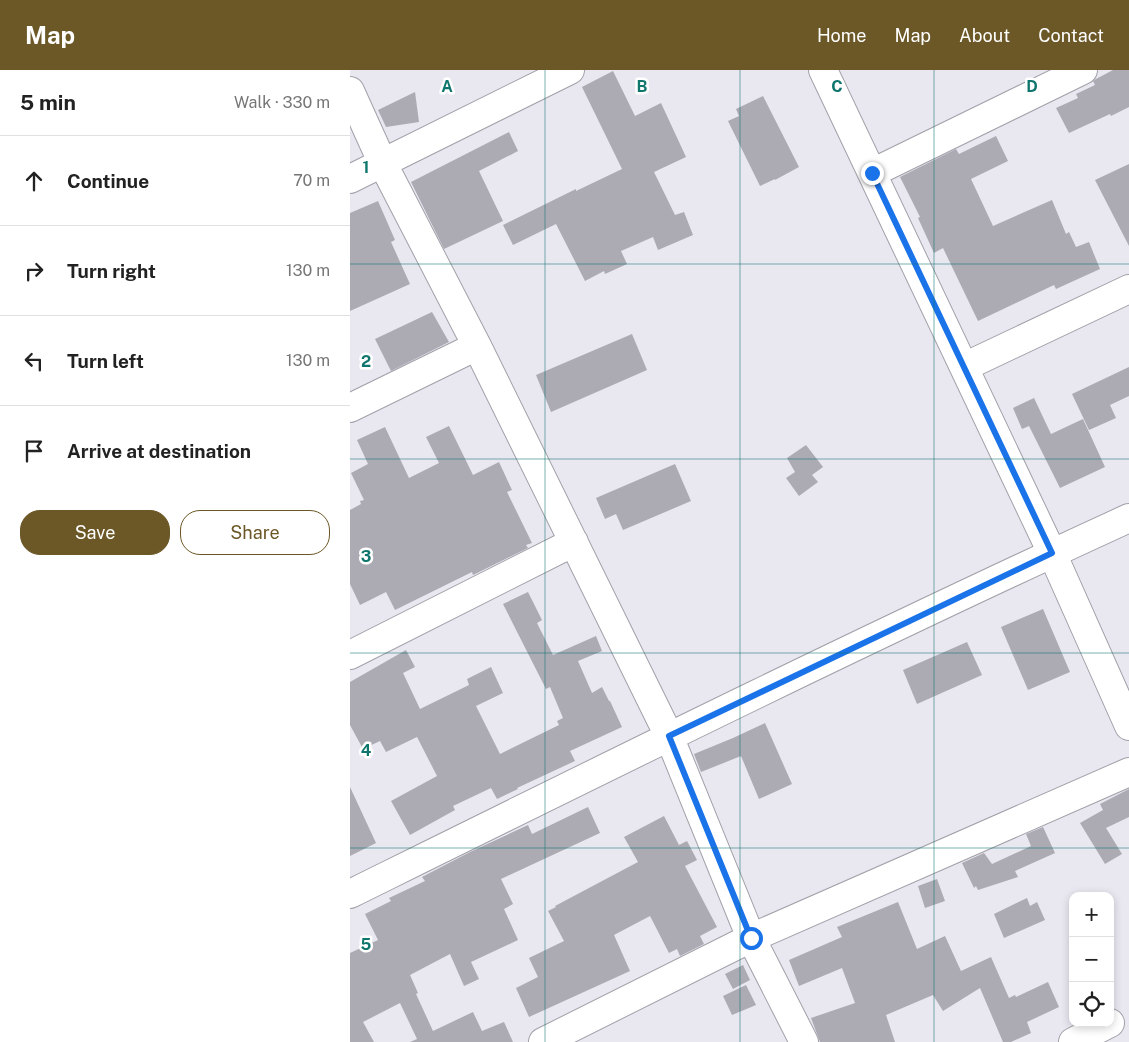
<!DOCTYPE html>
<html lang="en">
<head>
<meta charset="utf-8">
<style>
	body { margin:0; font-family:"Public Sans",sans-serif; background:#f6f6f6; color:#222 }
	.controls { position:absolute; right:15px; bottom:15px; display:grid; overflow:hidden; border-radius:10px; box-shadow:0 2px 8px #0003 }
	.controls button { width:45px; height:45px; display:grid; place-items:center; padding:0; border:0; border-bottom:1px solid #e0e0e0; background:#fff; color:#222; font:25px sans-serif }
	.stop { position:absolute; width:15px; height:15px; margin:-11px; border:4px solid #1a73e8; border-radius:50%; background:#fff }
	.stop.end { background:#1a73e8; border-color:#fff; box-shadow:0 1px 5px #0008 }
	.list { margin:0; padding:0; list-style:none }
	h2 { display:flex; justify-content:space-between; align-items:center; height:65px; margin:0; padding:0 20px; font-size:21px }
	h2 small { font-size:16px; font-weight:400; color:#767676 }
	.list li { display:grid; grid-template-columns:32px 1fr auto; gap:15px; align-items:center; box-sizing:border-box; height:90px; padding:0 20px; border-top:1px solid #e0e0e0 }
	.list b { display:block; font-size:19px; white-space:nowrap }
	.list em { font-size:16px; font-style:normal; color:#767676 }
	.actions { display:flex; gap:10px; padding:15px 20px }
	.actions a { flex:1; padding:11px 0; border:1px solid #6c5726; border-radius:20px; text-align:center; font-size:18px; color:#6c5726 }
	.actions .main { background:#6c5726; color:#fff }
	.icon { flex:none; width:28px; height:28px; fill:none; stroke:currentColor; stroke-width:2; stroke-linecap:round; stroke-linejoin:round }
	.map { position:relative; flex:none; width:779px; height:972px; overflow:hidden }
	header { display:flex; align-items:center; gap:30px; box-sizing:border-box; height:70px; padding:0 25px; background:#6c5726; color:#fff }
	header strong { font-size:24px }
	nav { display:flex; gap:28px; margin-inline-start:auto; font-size:18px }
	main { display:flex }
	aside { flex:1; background:#fff }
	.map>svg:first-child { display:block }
	.building { fill:#acaab2 }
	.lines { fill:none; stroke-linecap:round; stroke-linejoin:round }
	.minor-casing { stroke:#a2a0a8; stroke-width:30 }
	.minor { stroke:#fff; stroke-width:28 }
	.route { stroke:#1a73e8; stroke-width:6 }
	.grid { fill:none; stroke:#0f766e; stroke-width:1; stroke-opacity:0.55 }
	.grid-label { font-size:16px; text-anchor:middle; font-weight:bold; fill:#0f766e; stroke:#fff; stroke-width:5; stroke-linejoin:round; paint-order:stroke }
</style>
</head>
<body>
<header>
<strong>Map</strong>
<nav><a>Home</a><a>Map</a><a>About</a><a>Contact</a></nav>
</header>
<main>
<aside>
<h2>5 min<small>Walk · 330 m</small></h2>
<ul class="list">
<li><svg class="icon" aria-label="ahead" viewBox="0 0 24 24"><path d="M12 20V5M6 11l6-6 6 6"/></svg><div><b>Continue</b></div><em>70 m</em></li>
<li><svg class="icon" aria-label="right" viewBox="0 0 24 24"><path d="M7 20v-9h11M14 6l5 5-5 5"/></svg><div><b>Turn right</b></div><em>130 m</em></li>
<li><svg class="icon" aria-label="left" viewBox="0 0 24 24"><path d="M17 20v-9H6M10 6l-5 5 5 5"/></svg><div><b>Turn left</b></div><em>130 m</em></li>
<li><svg class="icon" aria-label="arrive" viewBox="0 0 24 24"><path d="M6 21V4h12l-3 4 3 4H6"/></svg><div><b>Arrive at destination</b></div></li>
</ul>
<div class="actions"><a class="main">Save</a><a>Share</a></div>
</aside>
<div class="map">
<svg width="779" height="972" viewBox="0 0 779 972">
	<rect width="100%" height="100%" fill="#e9e7f0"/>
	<path class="building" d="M763,0H779V37L761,46L760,44L719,63L706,38L728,28L726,24L745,15L743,11L746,9Z
		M263,1L285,46L311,33L336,87L304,102L325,145L334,142L343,165L308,180L303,167L271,181L277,194L255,204L254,201L235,211L206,154L163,175L153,155L226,119V121L272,99L232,17Z
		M65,22L69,52L36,57L28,40Z
		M413,26L449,97L425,110V109L410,116L378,51L389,46L386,39Z
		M159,62L168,81L129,101L153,151L94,179L61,112Z
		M646,66L658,91L621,109L643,156L702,130L716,164L719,162L726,177L739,172L750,199L706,219L704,215L628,251L593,178L584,183L568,148L570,147L550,107L606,79L609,84Z
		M779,94V176L745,110Z
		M28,131L45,170L41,172L60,214L0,241V143Z
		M82,242L99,272L41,301L25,269Z
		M282,264L297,300L201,342L186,305Z
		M779,297V326L760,335L766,348L739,360L722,324Z
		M684,328L701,364L733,349L755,397L710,418L679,356L672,359L663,338Z
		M99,356L123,405L149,392L162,420L157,422L182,473L176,475L178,478L123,505L122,502L45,540L36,522L10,535L0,514V440L11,434L10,431L14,430L1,403L18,394L7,370L35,357L59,408L89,393L76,367Z
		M456,375L473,397L462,405L468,412L449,426L436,408L445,402L437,388Z
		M325,394L341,431L273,460L266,444L255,449L246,428Z
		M178,522L192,550L187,553L203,585L246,566L252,581L228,591L242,623L252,617L259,631H260L272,657L220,681L225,691L167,718L168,719L147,729L141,718L103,736L105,740L60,765L41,731L87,706L67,667L36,682L30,671L13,679L0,655V612L56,580L65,597L53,603L70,639L119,615L117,609L141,597L153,623L126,636L150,684L209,655L207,651L213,648L200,617L196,619L153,534Z
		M693,539L720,602L678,620L651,557Z
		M617,572L632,605L567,634L553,600Z
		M415,653L442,714L409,729L391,686L351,702L344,684L383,668Z
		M0,717L26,773L0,786Z
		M779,719V747L756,758L772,784L755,794L730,753L753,740L750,734Z
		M238,737L250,763L151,809L163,834L154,839L168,870L121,892L129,909L114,916L100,884L60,905L68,923L66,924L83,961L123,942L132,961L154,952L163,972H60L67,969L50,933L13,952L24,972H0V883L28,870L15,844L41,831L39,828L75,811L72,807L120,782L178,755L182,764Z
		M314,746L329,775L337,771L347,790L335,796L367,857L350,866L354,874L330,886L327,879L319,883L300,846L264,865L280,901L179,947L166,918L188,907L179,888L214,871L198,841L206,837L205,836L288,792L274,767Z
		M693,757L705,783L665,801L668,807L628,820L626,816L624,818L612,793L634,783L642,794L681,776L676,764Z
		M587,809L595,831L575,838L568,816Z
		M677,828L680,836L687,832L695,850L654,868L644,844Z
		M548,832L567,879L595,866L611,901L641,887L659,928L665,925L666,927L698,912L709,937L677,952L681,963L661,972H653L630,918L593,941L583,925L536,945L545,972H470L461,948L505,933L492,898L449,916L439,890L492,867L487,857Z
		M393,895L400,910L383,919L375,904Z
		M396,915L406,935L382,945L373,926Z"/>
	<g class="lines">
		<defs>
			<path id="minor" d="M473,0L702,483L779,656
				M0,21L33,94L127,276L319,666L401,868L454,972
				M522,103L733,0
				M0,109L220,0
				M614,297L779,219
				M0,338L127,276
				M0,585L224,472
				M0,824C259,696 517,568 779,448
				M193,972L401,868L779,702
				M723,972L760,953"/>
		</defs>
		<use href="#minor" class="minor-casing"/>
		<use href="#minor" class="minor"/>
	</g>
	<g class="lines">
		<path class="route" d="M401,868L319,666L702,483L522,103"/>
	</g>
	<path class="grid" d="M195,0V972M390,0V972M584,0V972M0,194H779M0,389H779M0,583H779M0,778H779"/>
	<g class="grid-label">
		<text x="97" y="22">A</text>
		<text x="292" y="22">B</text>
		<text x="487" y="22">C</text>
		<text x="682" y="22">D</text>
		<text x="16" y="103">1</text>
		<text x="16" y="297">2</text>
		<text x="16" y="492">3</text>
		<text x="16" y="686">4</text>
		<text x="16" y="880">5</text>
	</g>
</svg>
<div class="controls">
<button>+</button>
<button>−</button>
<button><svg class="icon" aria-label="locate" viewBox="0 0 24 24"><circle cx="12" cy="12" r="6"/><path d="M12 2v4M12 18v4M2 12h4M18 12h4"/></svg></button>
</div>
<div class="stop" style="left:401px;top:868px"></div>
<div class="stop end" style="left:522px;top:103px"></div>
</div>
</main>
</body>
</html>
